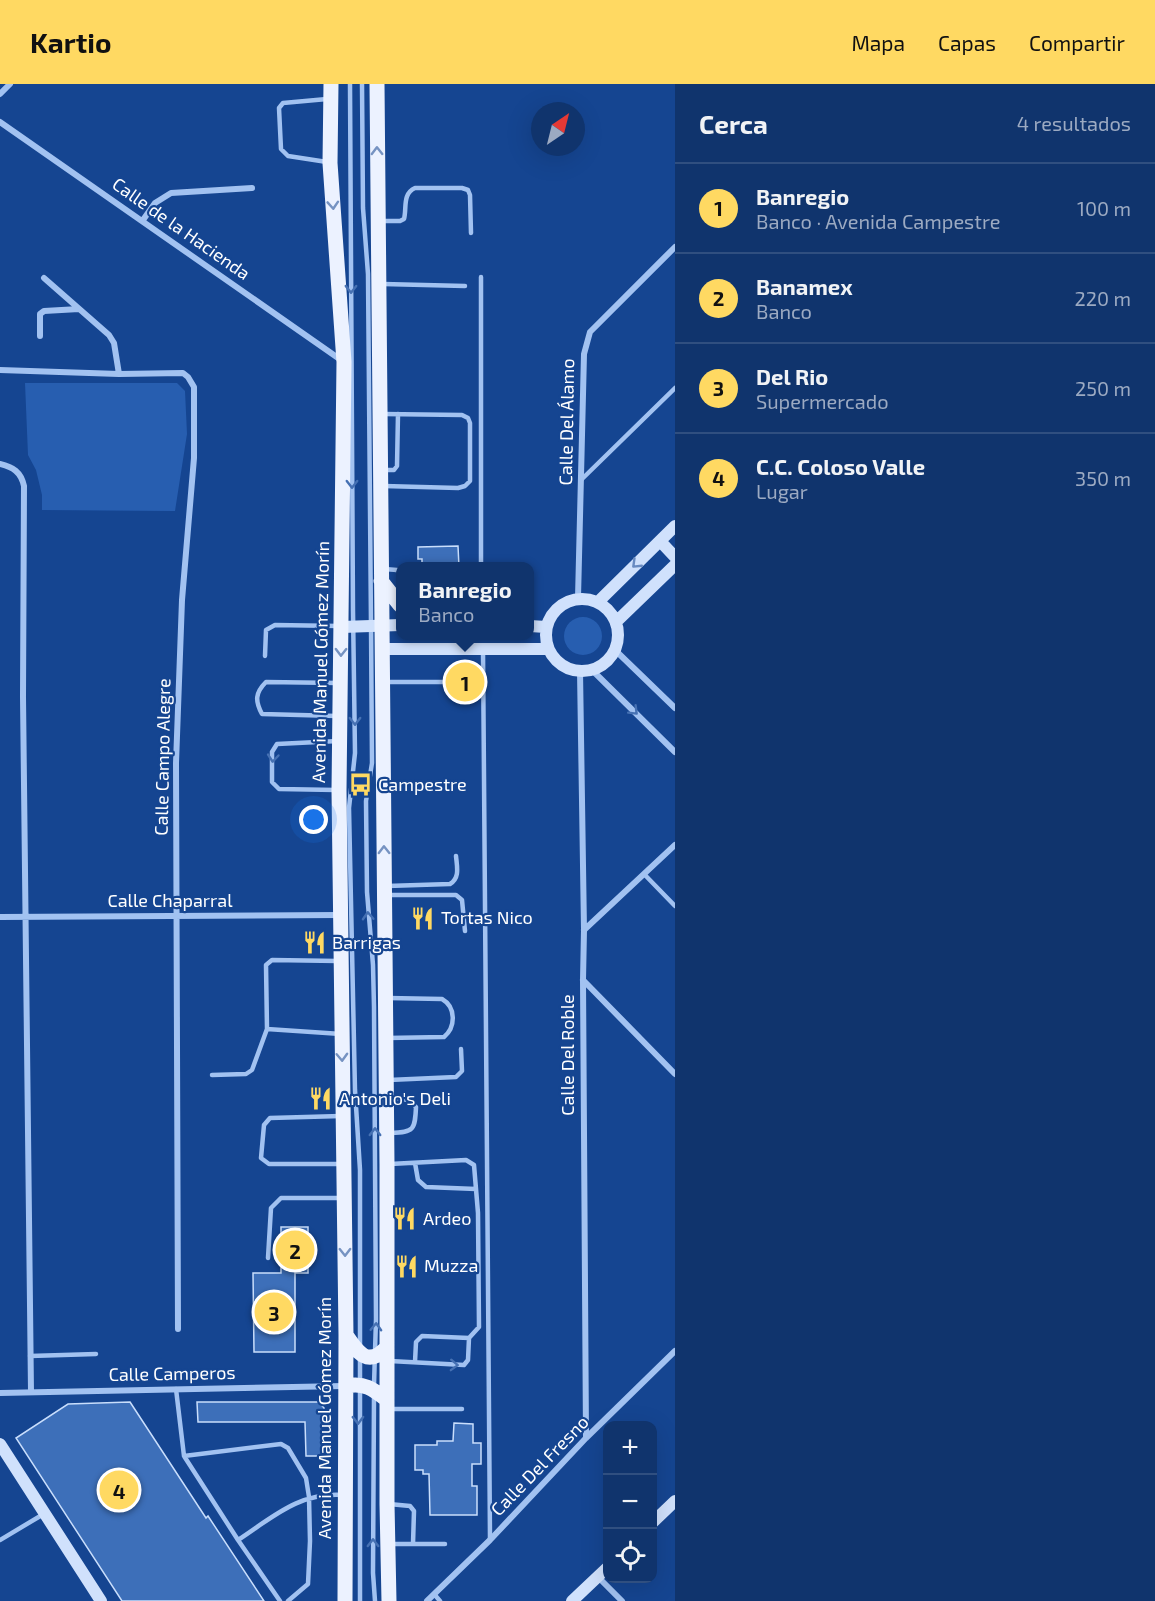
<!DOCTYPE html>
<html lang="es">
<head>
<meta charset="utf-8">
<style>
	body { margin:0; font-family:"Exo 2",sans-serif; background:#1e3f75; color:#f1f3f6 }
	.controls { position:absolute; right:18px; bottom:18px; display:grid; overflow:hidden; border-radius:12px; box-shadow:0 6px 24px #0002 }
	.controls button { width:54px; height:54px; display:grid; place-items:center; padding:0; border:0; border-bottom:2px solid #304f80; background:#10346d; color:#f1f3f6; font:30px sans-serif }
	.compass { position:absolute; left:531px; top:18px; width:54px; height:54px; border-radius:50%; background:#10346d; box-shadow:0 6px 24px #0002; rotate:35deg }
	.you { position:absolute; left:314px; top:736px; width:21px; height:21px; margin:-15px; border:4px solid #fff; border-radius:50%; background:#1a73e8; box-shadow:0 0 0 9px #1a73e833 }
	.badge { display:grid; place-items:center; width:39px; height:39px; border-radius:50%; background:#ffd962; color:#111; font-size:20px; font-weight:700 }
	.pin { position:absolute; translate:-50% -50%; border:3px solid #fff; box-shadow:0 2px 6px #0006 }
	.popup { position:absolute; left:396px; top:478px; width:138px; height:78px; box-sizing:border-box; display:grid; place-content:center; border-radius:12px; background:#10346d; filter:drop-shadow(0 2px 4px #0005); font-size:20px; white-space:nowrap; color:#9caac2 }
	.popup b { font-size:22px; color:#f1f3f6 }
	.popup::after { content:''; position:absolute; left:50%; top:100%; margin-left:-12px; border:12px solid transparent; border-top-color:#10346d }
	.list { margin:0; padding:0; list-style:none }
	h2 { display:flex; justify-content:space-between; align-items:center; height:78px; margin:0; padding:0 24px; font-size:26px }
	h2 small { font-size:20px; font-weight:400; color:#9caac2 }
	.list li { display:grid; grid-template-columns:39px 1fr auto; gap:18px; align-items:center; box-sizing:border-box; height:90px; padding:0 24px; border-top:2px solid #304f80 }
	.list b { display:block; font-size:22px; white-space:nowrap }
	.list p { margin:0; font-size:20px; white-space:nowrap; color:#9caac2 }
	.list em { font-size:20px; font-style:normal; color:#9caac2 }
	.icon { flex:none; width:33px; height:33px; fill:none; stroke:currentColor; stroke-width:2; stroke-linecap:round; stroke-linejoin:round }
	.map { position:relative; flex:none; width:675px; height:1517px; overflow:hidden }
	header { display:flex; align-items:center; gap:36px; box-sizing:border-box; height:84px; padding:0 30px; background:#ffd962; color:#111 }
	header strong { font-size:28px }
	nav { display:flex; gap:33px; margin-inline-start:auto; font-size:21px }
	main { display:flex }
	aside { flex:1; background:#10346d }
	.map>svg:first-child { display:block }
	.green { fill:#275eb0 }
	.building { fill:#3d6fb9; stroke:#c9defc; stroke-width:1.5 }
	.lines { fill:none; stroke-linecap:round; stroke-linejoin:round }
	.lane { stroke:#a2c2f1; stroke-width:4.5 }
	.street { stroke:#a2c2f1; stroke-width:6 }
	.secondary { stroke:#d0e1fc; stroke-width:12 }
	.primary { stroke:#ecf2ff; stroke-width:15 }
	.oneway { stroke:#7693c2 }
	.oneway2 { stroke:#4671b3 }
	.oneway3 { stroke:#698bc1 }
	.labels { text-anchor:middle; stroke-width:4.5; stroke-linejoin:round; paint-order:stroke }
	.street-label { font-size:18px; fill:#fff; stroke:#154591 }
	.poi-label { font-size:18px; fill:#fff; stroke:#154591; text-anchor:start }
</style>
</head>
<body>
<header>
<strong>Kartio</strong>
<nav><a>Mapa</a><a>Capas</a><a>Compartir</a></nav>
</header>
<main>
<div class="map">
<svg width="675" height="1517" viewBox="0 0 675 1517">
	<rect width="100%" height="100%" fill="#154591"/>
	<path class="green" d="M25,299H177L185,307L187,350L175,427L42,426V411L36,386L28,371Z
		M564 552a19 19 0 1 1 38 0a19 19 0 1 1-38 0Z"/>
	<path class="building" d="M458,462L459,483H422V475H418V463Z
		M454,581H476V615H454Z
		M281,1143H308V1189H295V1268H254L253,1189H281Z
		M130,1318L206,1434L208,1432L264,1517H122L16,1354L68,1320Z
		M197,1318H319L324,1324V1372H306L305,1338H198Z
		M454,1339L473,1340V1359H481V1380H472V1402H477V1431H430L429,1390H423V1386H415V1361H437V1357H453Z"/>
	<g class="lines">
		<path class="lane" d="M350,0L353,527L355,669L349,724L355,1006L360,1086V1263
			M362,0L363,124L368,190L371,541L372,679L366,717L367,808L373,881L374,923L376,1235L374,1301
			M327,78L288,72L281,65L279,24L283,19L327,15
			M380,137H400L404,135C407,124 402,110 415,104H462L468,106L470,111L471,149
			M481,193V482
			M383,200L465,202
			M383,330L462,331L468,334L470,339V397L465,402L458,404L384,402
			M382,386H394L397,382L398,330
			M581,396L675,304
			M384,485L397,486L400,491
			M483,567L490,1455
			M265,572L266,546L275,541L339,542
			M385,598H443
			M337,632L262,630C255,617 255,609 266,598L338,599
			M336,706L279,705L272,698V668L277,660L338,657
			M644,790L675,822
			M387,802L450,800C460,794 457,783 456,772
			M387,811H456L462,816L465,847
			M338,877L272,876L266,881L267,945L341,950
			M387,954L444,953C456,943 456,923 442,915L388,914
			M212,991L246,990L252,986L267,945
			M389,996L456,993L462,987L461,965
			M389,1014L409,1016L416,1023C415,1046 414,1048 391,1049
			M341,1080H269L261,1074L264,1041L270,1034L341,1032
			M390,1080L466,1076L474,1081L476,1105L426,1103L418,1096L415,1079
			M268,1174L271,1124L281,1114H341
			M30,1272L96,1270
			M360,1274V1517
			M390,1277L464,1281L468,1276L469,1254
			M415,1278L416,1258L422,1252L469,1254L479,1243L478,1129L476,1105
			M176,1305L184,1372L238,1456L280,1517
			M374,1310L373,1489L375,1517
			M390,1325H462
			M184,1372L281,1360L288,1364L306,1394L309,1413L310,1457L308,1500L288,1517
			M389,1420L410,1422L414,1427L413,1460
			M0,1456L42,1431
			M238,1456C273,1433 299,1408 343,1411
			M390,1460H445
			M434,1510L440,1517"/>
		<path class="street" d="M0,10L10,0
			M0,38L341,276
			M143,136L155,119L171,109L252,104
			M44,194L109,251L114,259L119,290
			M40,252V230L44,227L79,225
			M0,286L119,290L183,289L188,293L194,303V374L182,516L176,679L178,1245
			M0,380C13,383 21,388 24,402L23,613L31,1308
			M578,514L584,270L590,248L675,163
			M615,566L675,624
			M592,586L675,668
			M580,587L584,846L583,896L586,1354
			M0,833L340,831
			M584,846L675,761
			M583,896L675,990
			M0,1309L344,1302
			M598,1493L622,1517
			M427,1517L490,1456L586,1354L675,1267"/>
		<path class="secondary" d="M660,457L675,473
			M546 551a36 36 0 1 1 72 0a36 36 0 1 1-72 0Z
			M598,518L675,442
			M616,538L675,481
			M530,542L546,543
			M342,543L400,541
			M382,565H548
			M0,1360L101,1517
			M652,1439L675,1417
			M572,1517L608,1483"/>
		<path class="primary" d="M331,0L330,79L344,278L339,706L346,1251L345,1517
			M377,0L387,1080V1420L389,1517
			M381,497L400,521
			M346,1251C358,1269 368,1284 387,1263
			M346,1302C364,1298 373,1305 387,1316"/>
	</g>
	<defs><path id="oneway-chevron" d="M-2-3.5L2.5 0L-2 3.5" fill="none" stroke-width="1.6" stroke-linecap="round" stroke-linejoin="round" transform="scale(1.5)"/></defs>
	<g class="oneway">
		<use href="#oneway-chevron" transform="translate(377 67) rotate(-91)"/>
		<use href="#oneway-chevron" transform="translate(333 121) rotate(86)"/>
		<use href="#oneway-chevron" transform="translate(341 568) rotate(91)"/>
		<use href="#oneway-chevron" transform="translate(384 766) rotate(-91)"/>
		<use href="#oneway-chevron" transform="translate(342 973) rotate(88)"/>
		<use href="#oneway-chevron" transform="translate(345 1168) rotate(89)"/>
	</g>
	<g class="oneway2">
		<use href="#oneway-chevron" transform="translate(351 205) rotate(90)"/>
		<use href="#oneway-chevron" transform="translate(352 400) rotate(90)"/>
		<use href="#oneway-chevron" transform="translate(634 627) rotate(45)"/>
		<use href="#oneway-chevron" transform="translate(355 637) rotate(90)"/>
		<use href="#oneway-chevron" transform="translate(273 674) rotate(95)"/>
		<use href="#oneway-chevron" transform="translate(368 832) rotate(-93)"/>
		<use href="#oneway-chevron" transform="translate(375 1048) rotate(-90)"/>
		<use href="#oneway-chevron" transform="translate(376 1243) rotate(-88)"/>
		<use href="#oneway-chevron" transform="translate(454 1281) rotate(2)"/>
		<use href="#oneway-chevron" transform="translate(358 1336) rotate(89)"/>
		<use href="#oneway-chevron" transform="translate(373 1459) rotate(-90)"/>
	</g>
	<use class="oneway3" href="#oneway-chevron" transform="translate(636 480) rotate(136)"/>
	<defs>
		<symbol id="bus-bare" viewBox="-9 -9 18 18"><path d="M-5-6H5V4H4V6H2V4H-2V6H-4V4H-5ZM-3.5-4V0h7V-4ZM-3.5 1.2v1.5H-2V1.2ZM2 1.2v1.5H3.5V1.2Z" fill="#ffd962" stroke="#154591" stroke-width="2.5" paint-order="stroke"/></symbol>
		<symbol id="restaurant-bare" viewBox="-9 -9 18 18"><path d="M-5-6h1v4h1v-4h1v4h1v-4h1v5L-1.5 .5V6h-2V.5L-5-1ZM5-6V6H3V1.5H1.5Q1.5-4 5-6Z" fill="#ffd962" stroke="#154591" stroke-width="2.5" paint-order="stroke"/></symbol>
	</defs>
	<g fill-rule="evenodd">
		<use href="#bus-bare" x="344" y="684" width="33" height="33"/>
		<use href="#restaurant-bare" x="406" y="818" width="33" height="33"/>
		<use href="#restaurant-bare" x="298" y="842" width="33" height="33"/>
		<use href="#restaurant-bare" x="304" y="998" width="33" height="33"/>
		<use href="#restaurant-bare" x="388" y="1118" width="33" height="33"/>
		<use href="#restaurant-bare" x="390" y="1166" width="33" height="33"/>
	</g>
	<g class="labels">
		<g class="street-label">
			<text transform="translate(181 145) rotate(35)" y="6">Calle de la Hacienda</text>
			<text transform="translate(567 338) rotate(-89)" y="6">Calle Del Álamo</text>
			<text transform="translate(321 578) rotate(-89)" y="6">Avenida Manuel Gómez Morín</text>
			<text transform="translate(163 673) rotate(-89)" y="6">Calle Campo Alegre</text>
			<text x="170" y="823">Calle Chaparral</text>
			<text transform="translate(568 971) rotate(-90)" y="6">Calle Del Roble</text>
			<text transform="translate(172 1290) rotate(-1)" y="6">Calle Camperos</text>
			<text transform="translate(325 1334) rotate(-90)" y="6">Avenida Manuel Gómez Morín</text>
			<text transform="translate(540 1382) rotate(-46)" y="6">Calle Del Fresno</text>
		</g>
		<g class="poi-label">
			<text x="378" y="707">Campestre</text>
			<text x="441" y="840">Tortas Nico</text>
			<text x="332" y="865">Barrigas</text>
			<text x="339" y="1021">Antonio's Deli</text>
			<text x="423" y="1141">Ardeo</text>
			<text x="424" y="1188">Muzza</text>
		</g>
	</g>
</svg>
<div class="controls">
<button>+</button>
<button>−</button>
<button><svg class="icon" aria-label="locate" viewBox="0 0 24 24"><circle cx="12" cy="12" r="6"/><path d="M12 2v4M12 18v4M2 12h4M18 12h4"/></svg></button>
</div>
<svg class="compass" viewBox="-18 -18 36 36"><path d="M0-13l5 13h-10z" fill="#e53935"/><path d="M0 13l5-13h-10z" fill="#9caac2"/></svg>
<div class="you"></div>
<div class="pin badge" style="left:465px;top:598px">1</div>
<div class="popup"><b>Banregio</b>Banco</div>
<div class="pin badge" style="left:295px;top:1166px">2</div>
<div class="pin badge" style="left:274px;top:1228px">3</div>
<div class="pin badge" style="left:119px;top:1406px">4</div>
</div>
<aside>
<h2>Cerca<small>4 resultados</small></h2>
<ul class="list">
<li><span class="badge">1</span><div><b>Banregio</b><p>Banco · Avenida Campestre</p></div><em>100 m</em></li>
<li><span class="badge">2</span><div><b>Banamex</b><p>Banco</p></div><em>220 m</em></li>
<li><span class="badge">3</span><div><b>Del Rio</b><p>Supermercado</p></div><em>250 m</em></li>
<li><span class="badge">4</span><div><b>C.C. Coloso Valle</b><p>Lugar</p></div><em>350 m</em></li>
</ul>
</aside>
</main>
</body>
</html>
